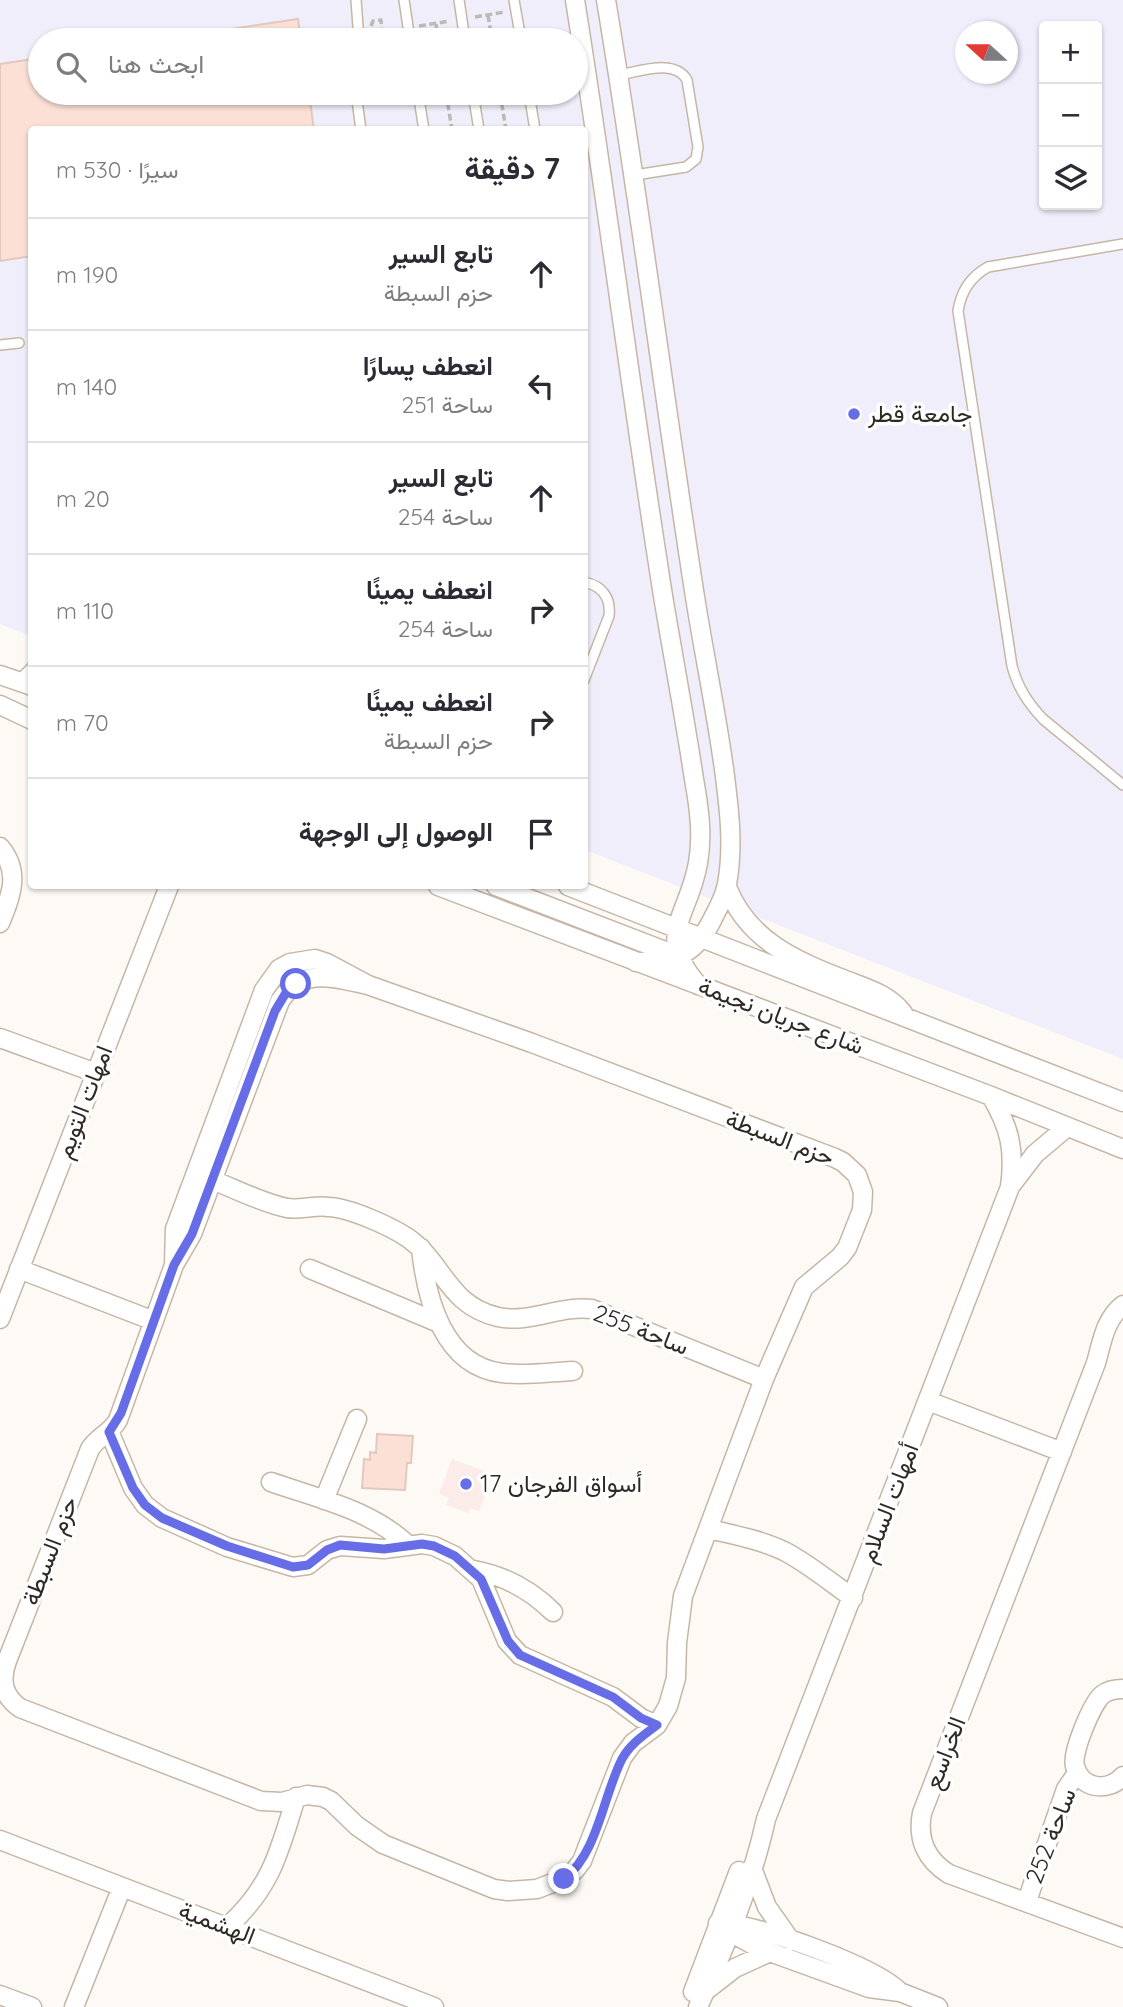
<!DOCTYPE html>
<html lang="ar">
<head>
<meta charset="utf-8">
<style>
	body { margin:0; font-family:Quicksand,Vazirmatn,sans-serif; background:#f7f7f7; color:#2b2b33; direction:rtl }
	.controls { position:absolute; right:21px; top:21px; display:grid; overflow:hidden; border-radius:7px; box-shadow:0 2px 5px #0004 }
	.controls button { width:63px; height:63px; display:grid; place-items:center; padding:0; border:0; border-bottom:2px solid #e1e1e2; background:#fff; color:#2b2b33; font:35px sans-serif }
	.compass { position:absolute; left:955px; top:21px; width:63px; height:63px; border-radius:50%; background:#fff; box-shadow:0 2px 5px #0004; rotate:291deg }
	.stop { position:absolute; width:21px; height:21px; margin:-16px; border:5px solid #676de6; border-radius:50%; background:#fff }
	.stop.end { background:#676de6; border-color:#fff; box-shadow:0 2px 7px #0008 }
	.list { margin:0; padding:0; list-style:none }
	h2 { display:flex; justify-content:space-between; align-items:center; height:91px; margin:0; padding:0 28px; font-size:30px }
	h2 small { font-size:23px; font-weight:400; color:#7c7c81 }
	.list li { display:grid; grid-template-columns:46px 1fr auto; gap:21px; align-items:center; box-sizing:border-box; height:112px; padding:0 28px; border-top:2px solid #e1e1e2 }
	.list b { display:block; font-size:26px; white-space:nowrap }
	.list p { margin:0; font-size:23px; white-space:nowrap; color:#7c7c81 }
	.list em { font-size:23px; font-style:normal; color:#7c7c81 }
	.icon { flex:none; width:38px; height:38px; fill:none; stroke:currentColor; stroke-width:2; stroke-linecap:round; stroke-linejoin:round }
	.map { position:relative; flex:none; width:1123px; height:2007px; overflow:hidden; direction:ltr }
	.search { position:absolute; background:#fff; box-shadow:0 2px 5px #0004; left:28px; top:28px; width:560px; height:77px; display:flex; align-items:center; gap:18px; box-sizing:border-box; padding:0 24px; border-radius:38px; color:#7c7c81; font-size:26px }
	.panel { position:absolute; background:#fff; box-shadow:0 2px 5px #0004; left:28px; top:126px; width:560px; height:763px; border-radius:7px; direction:rtl }
	.map>svg:first-child { display:block }
	.commercial { fill:#fcece9 }
	.education { fill:#f1eefc; fill-rule:evenodd }
	.building { fill:#fce0d6; stroke:#e1c9c0; stroke-width:2 }
	.lines { fill:none; stroke-linecap:round; stroke-linejoin:round }
	.service-casing { stroke:#c6b6a5; stroke-width:12 }
	.minor-casing { stroke:#c6b6a5; stroke-width:21 }
	.path { stroke:#bdb9b5; stroke-width:3.5; stroke-dasharray:7 3.5; stroke-linecap:butt }
	.service { stroke:#fff; stroke-width:9 }
	.minor { stroke:#fff; stroke-width:18 }
	.route { stroke:#676de6; stroke-width:9 }
	.poi-dot { fill:#676de6; stroke:#fff; stroke-width:2.5 }
	.labels { text-anchor:middle; stroke-width:7; stroke-linejoin:round; paint-order:stroke }
	.poi-label { font-size:24px; fill:#2f2923; stroke:#fff; text-anchor:start }
	.street-label { font-size:24px; fill:#2f2923; stroke:#fff }
</style>
</head>
<body>
<div class="map">
<svg width="1123" height="2007" viewBox="0 0 1123 2007">
	<rect width="100%" height="100%" fill="#fdfaf6"/>
	<path class="commercial" d="M452,1459L493,1474L479,1511L470,1508L468,1513L446,1505L449,1498L439,1494Z"/>
	<path class="education" d="M0,0H1123V1059L585,850L584,130H32L31,636L0,624ZM1044,26H1097V205H1044ZM965,32H1007V74H965ZM40,40H576V93H40Z"/>
	<path class="building" d="M298,19L301,40H210V32Z
		M40,58V93H309L314,130H32V256L0,261V64Z
		M377,1434L413,1436L411,1463H407L405,1490L362,1488L364,1459L370,1460V1452L376,1453Z"/>
	<g class="lines">
		<defs>
			<path id="service" d="M356,0L359,40
				M404,0L410,40
				M459,0L465,40
				M514,0L521,40
				M618,75C639,72 675,58 687,80L698,147L696,159L686,167L635,175
				M356,93L361,130
				M418,93L424,130
				M473,93L479,130
				M529,93L535,130
				M1123,244L988,267C970,277 961,291 958,311L1012,666C1018,688 1028,703 1043,719L1123,785
				M0,345L19,343
				M584,582C603,586 611,598 609,616L584,680
				M18,681L32,667"/>
			<path id="minor" d="M575,0C607,200 632,402 664,602C674,661 685,720 694,779C699,807 703,836 698,863C689,916 654,935 698,985
				M606,0C639,198 664,398 695,597C704,654 716,711 724,769C729,807 734,846 727,884C725,895 720,905 715,914C696,955 680,960 636,962
				M0,675L32,686
				M0,705L32,720
				M0,847C21,872 11,896 0,923
				M438,886L991,1096L1123,1149
				M496,886L678,956
				M568,886L1123,1102
				M727,887C748,941 796,961 848,981C869,989 889,995 903,1013
				M0,1038L96,1073
				M212,1180C236,1189 262,1203 287,1208C301,1210 315,1205 329,1207C350,1208 390,1226 408,1238C444,1263 447,1305 498,1317C531,1324 559,1305 592,1309L764,1379
				M1012,1184L1035,1154L1067,1127
				M421,1248C426,1298 443,1366 502,1373C525,1376 550,1372 573,1371
				M174,1265L175,1229L264,990L279,969L290,963L315,959L327,963L368,985L532,1043L835,1158L843,1162L857,1175L863,1192L862,1210L847,1248L840,1257L804,1287L764,1379L683,1596L677,1643L676,1678L668,1706L657,1725L633,1743L622,1758L582,1861L575,1870L563,1879L537,1889L508,1891L494,1889L383,1844L357,1826L331,1801L323,1797L307,1795L282,1802L261,1801L20,1708C3,1696 0,1680 7,1661L90,1449C97,1437 111,1433 118,1420L174,1265L192,1234L280,1001C303,966 334,978 368,985
				M19,1269L154,1321
				M310,1269L439,1323
				M1123,1305C1105,1319 1102,1342 1096,1363L922,1813C917,1839 926,1860 949,1874L1123,1938
				M0,1319L169,886
				M928,1401L1062,1452
				M109,1431L133,1488L145,1505L162,1518L227,1547L293,1567L308,1565L327,1550L340,1546L384,1549L422,1544L434,1546L455,1556L481,1579L507,1641L520,1655L613,1697L641,1718L657,1725
				M271,1482C319,1499 372,1510 409,1546
				M324,1500L357,1419
				M709,1529C734,1535 761,1540 784,1551C809,1564 830,1582 853,1598
				M474,1570C505,1576 530,1589 553,1612
				M1123,1689C1115,1689 1108,1690 1102,1695C1092,1704 1071,1753 1075,1766C1081,1790 1109,1792 1123,1776
				M0,1840L434,2007
				M752,1868L767,1907L791,1941
				M1027,1901L1066,1789L1077,1773
				M718,1923L730,1932L759,1948L869,1988L900,1992L938,2007
				M722,1923C760,1925 874,1966 900,1992
				M228,1926C271,1888 280,1850 296,1797
				M708,1989L735,1968L770,1952
				M693,1992L739,1871
				M0,1995L32,2007
				M74,2007L122,1887
				M698,2007C725,1947 752,1883 766,1819L1010,1187C1015,1150 1010,1128 991,1096"/>
		</defs>
		<use href="#service" class="service-casing"/>
		<use href="#minor" class="minor-casing"/>
		<path class="path" d="M488,15L492,40
			M475,17L505,12
			M436,24L438,40
			M371,26L373,21L381,20L382,32L398,30
			M419,26L450,21
			M446,93L452,130
			M500,93L506,130"/>
		<use href="#service" class="service"/>
		<use href="#minor" class="minor"/>
	</g>
	<g class="lines">
		<path class="route" d="M296,984L287,991L275,1011L192,1234L174,1265L121,1413L109,1432L133,1488L145,1505L162,1518L227,1546L293,1567L308,1565L327,1550L340,1545L384,1549L422,1544L434,1546L455,1556L481,1579L508,1641L520,1655L613,1697L641,1718L657,1725C644,1735 630,1744 622,1759C603,1796 598,1853 564,1879"/>
	</g>
	<g class="poi-dot">
		<circle cx="854" cy="414" r="7"/>
		<circle cx="466" cy="1484" r="7"/>
	</g>
	<g class="labels">
		<g class="poi-label">
			<text x="868" y="422">جامعة قطر</text>
			<text x="480" y="1492">أسواق الفرجان 17</text>
		</g>
		<g class="street-label">
			<text transform="translate(781 1016) rotate(21)" y="8">شارع جريان نجيمة</text>
			<text transform="translate(84 1102) rotate(-69)" y="8">امهات التويم</text>
			<text transform="translate(780 1138) rotate(21)" y="8">حزم السبطة</text>
			<text transform="translate(641 1330) rotate(21)" y="8">ساحة 255</text>
			<text transform="translate(889 1503) rotate(-69)" y="8">أمهات السلام</text>
			<text transform="translate(50 1551) rotate(-69)" y="8">حزم السبطة</text>
			<text transform="translate(945 1753) rotate(-69)" y="8">الخراسع</text>
			<text transform="translate(1051 1836) rotate(-69)" y="8">ساحة 252</text>
			<text transform="translate(217 1923) rotate(21)" y="8">الهشمية</text>
		</g>
	</g>
</svg>
<div class="controls">
<button>+</button>
<button>−</button>
<button><svg class="icon" aria-label="layers" viewBox="0 0 24 24"><path d="M12 4l9 5-9 5-9-5zM3 14l9 5 9-5"/></svg></button>
</div>
<svg class="compass" viewBox="-18 -18 36 36"><path d="M0-13l5 13h-10z" fill="#e53935"/><path d="M0 13l5-13h-10z" fill="#7c7c81"/></svg>
<div class="stop" style="left:296px;top:984px"></div>
<div class="stop end" style="left:564px;top:1879px"></div>
<div class="search"><svg class="icon" aria-label="search" viewBox="0 0 24 24"><circle cx="10" cy="10" r="6"/><path d="M15 15l6 6"/></svg>ابحث هنا</div>
<section class="panel">
<h2>7 دقيقة<small>سيرًا · 530 m</small></h2>
<ul class="list">
<li><svg class="icon" aria-label="ahead" viewBox="0 0 24 24"><path d="M12 20V5M6 11l6-6 6 6"/></svg><div><b>تابع السير</b><p>حزم السبطة</p></div><em>190 m</em></li>
<li><svg class="icon" aria-label="left" viewBox="0 0 24 24"><path d="M17 20v-9H6M10 6l-5 5 5 5"/></svg><div><b>انعطف يسارًا</b><p>ساحة 251</p></div><em>140 m</em></li>
<li><svg class="icon" aria-label="ahead" viewBox="0 0 24 24"><path d="M12 20V5M6 11l6-6 6 6"/></svg><div><b>تابع السير</b><p>ساحة 254</p></div><em>20 m</em></li>
<li><svg class="icon" aria-label="right" viewBox="0 0 24 24"><path d="M7 20v-9h11M14 6l5 5-5 5"/></svg><div><b>انعطف يمينًا</b><p>ساحة 254</p></div><em>110 m</em></li>
<li><svg class="icon" aria-label="right" viewBox="0 0 24 24"><path d="M7 20v-9h11M14 6l5 5-5 5"/></svg><div><b>انعطف يمينًا</b><p>حزم السبطة</p></div><em>70 m</em></li>
<li><svg class="icon" aria-label="arrive" viewBox="0 0 24 24"><path d="M6 21V4h12l-3 4 3 4H6"/></svg><div><b>الوصول إلى الوجهة</b></div></li>
</ul>
</section>
</div>
</body>
</html>
